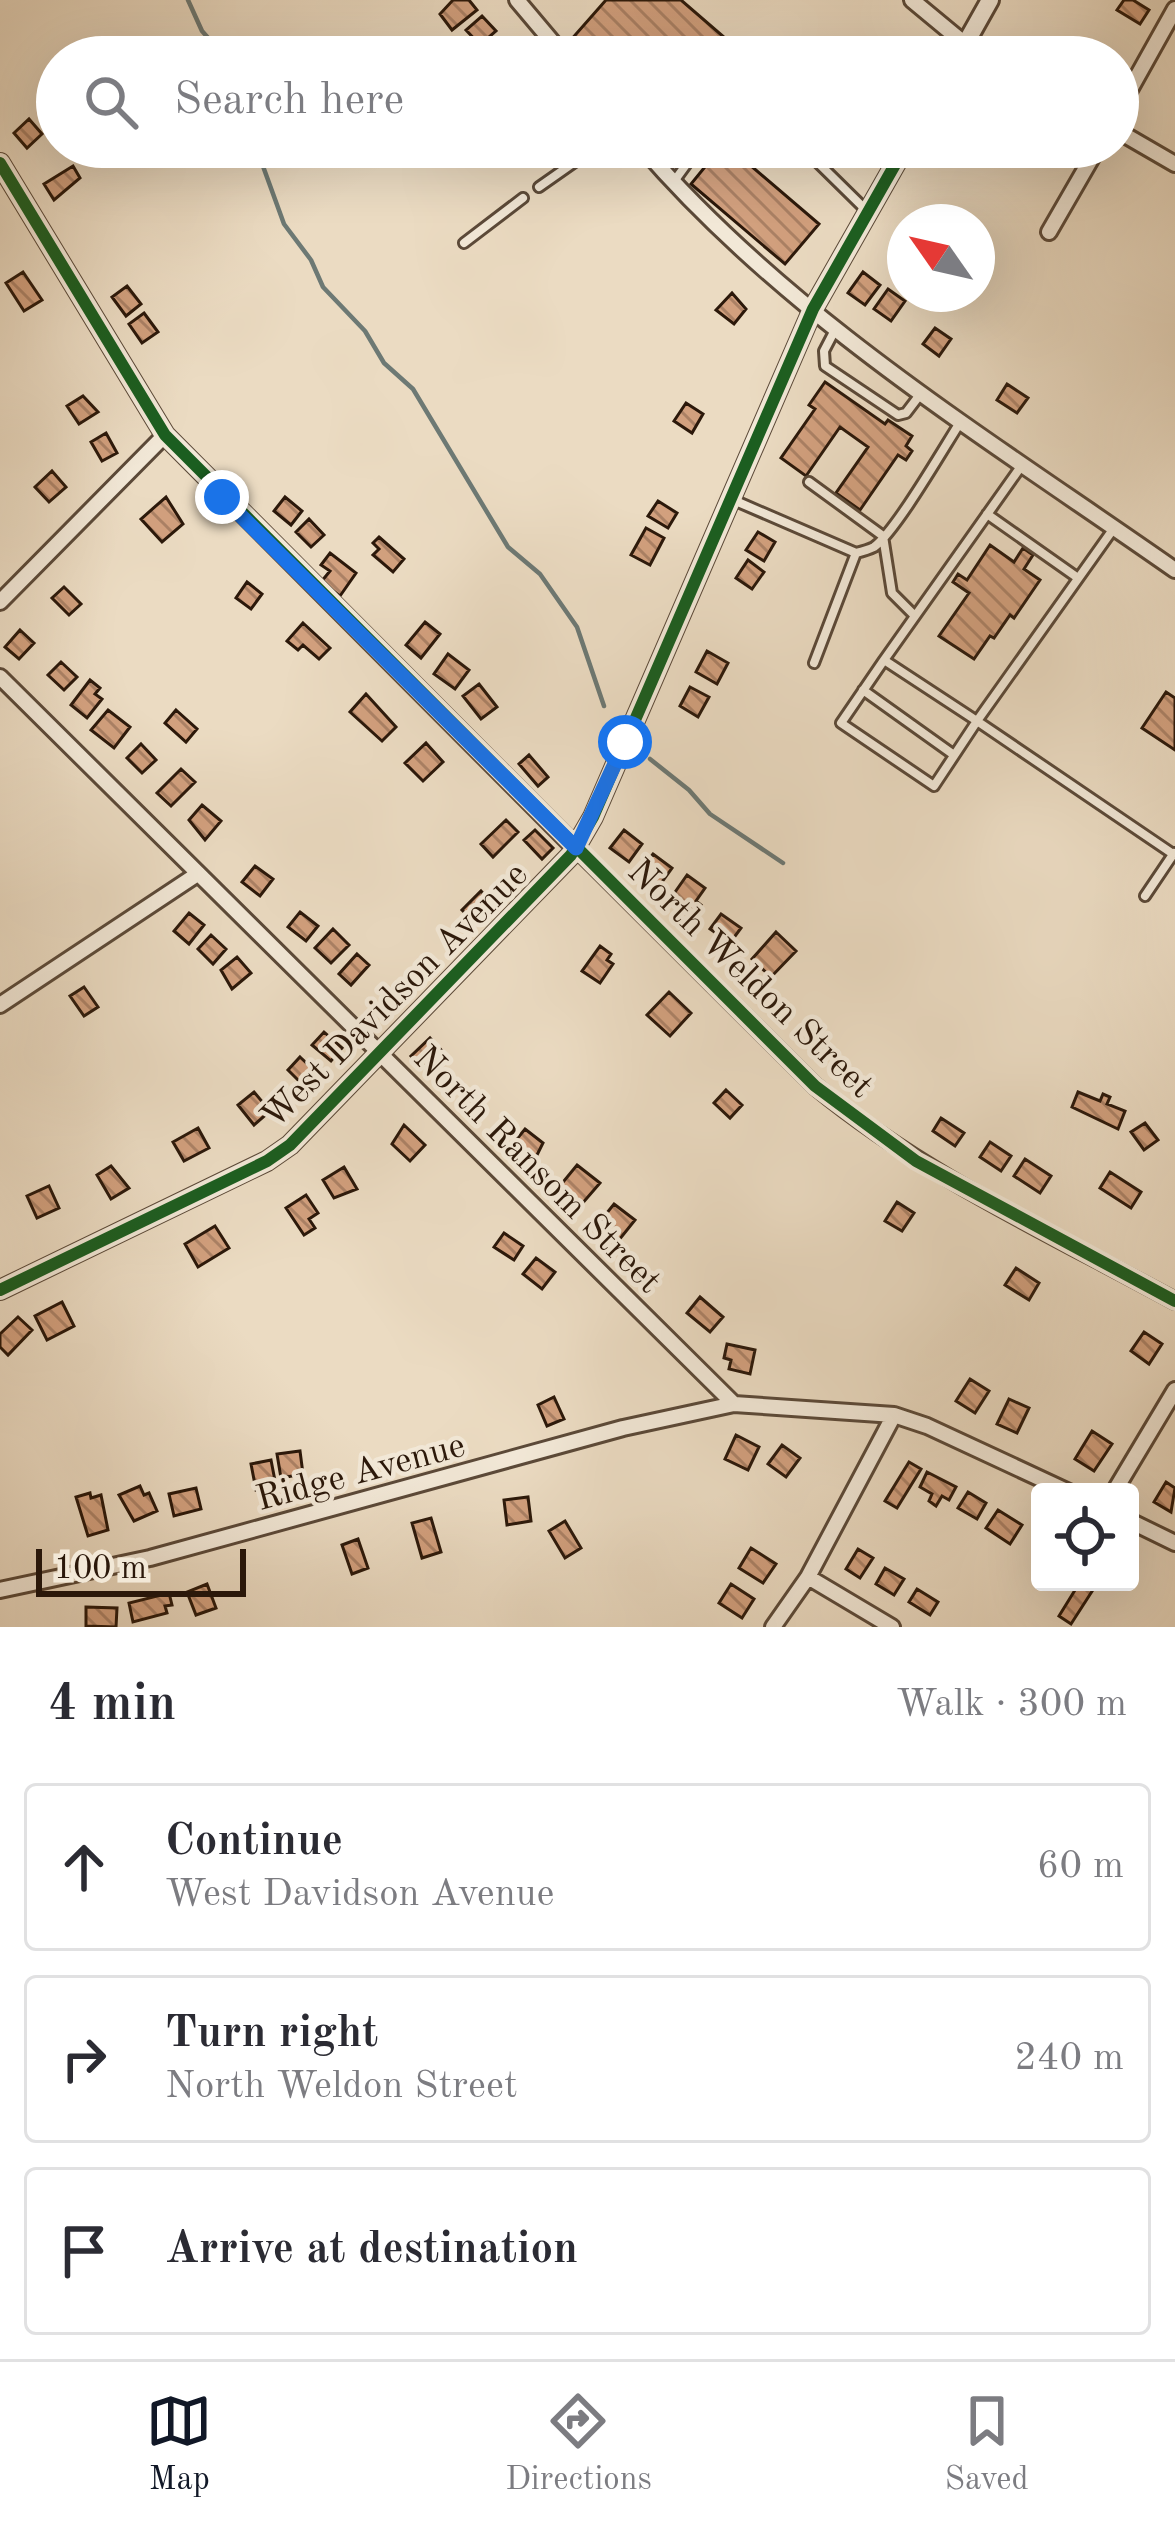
<!DOCTYPE html>
<html lang="en">
<head>
<meta charset="utf-8">
<style>
	body { margin:0; font-family:"Old Standard TT",serif; background:#f7f7f7; color:#2b2b33 }
	.controls { position:absolute; right:36px; bottom:36px; display:grid; overflow:hidden; border-radius:12px; box-shadow:0 12px 48px #0002 }
	.controls button { width:108px; height:108px; display:grid; place-items:center; padding:0; border:0; border-bottom:3px solid #e1e1e2; background:#fff; color:#2b2b33; font:60px sans-serif }
	.compass { position:absolute; left:887px; top:204px; width:108px; height:108px; border-radius:50%; background:#fff; box-shadow:0 12px 48px #0002; rotate:304deg }
	.scale { position:absolute; left:36px; bottom:30px; width:210px; box-sizing:border-box; padding-left:12px; border:6px solid #2b180a; border-top:0; font-size:33px; line-height:42px; white-space:nowrap; color:#2b180a; -webkit-text-stroke:9px #f2e8d7; paint-order:stroke }
	.stop { position:absolute; width:36px; height:36px; margin:-27px; border:9px solid #1a73e8; border-radius:50%; background:#fff }
	.stop.end { background:#1a73e8; border-color:#fff; box-shadow:0 3px 12px #0008 }
	.list { margin:0; padding:0; list-style:none }
	h2 { display:flex; justify-content:space-between; align-items:center; height:156px; margin:0; padding:0 48px; font-size:51px }
	h2 small { font-size:39px; font-weight:400; color:#7c7c81 }
	.list li { display:grid; grid-template-columns:78px 1fr auto; gap:36px; align-items:center; box-sizing:border-box; height:168px; margin:0 24px 24px; padding:0 24px; border:3px solid #e1e1e2; border-radius:12px }
	.list b { display:block; font-size:45px; white-space:nowrap }
	.list p { margin:0; font-size:39px; white-space:nowrap; color:#7c7c81 }
	.list em { font-size:39px; font-style:normal; color:#7c7c81 }
	.icon { flex:none; width:66px; height:66px; fill:none; stroke:currentColor; stroke-width:2; stroke-linecap:round; stroke-linejoin:round }
	.map { position:relative; flex:none; width:1175px; height:1627px; overflow:hidden }
	.search { position:absolute; background:#fff; box-shadow:0 12px 48px #0002; left:36px; right:36px; top:36px; height:132px; display:flex; align-items:center; gap:30px; box-sizing:border-box; padding:0 42px; border-radius:66px; color:#7c7c81; font-size:45px }
	.sheet { height:732px; background:#fff }
	nav { display:flex; justify-content:space-around; align-items:center; box-sizing:border-box; height:168px; border-top:3px solid #e1e1e2; background:#fff; font-size:33px; color:#7c7c81 }
	nav a { display:grid; justify-items:center; gap:6px }
	nav .on { color:#111827 }
	.map>svg:first-child { display:block }
	.lines { fill:none; stroke-linecap:round; stroke-linejoin:round }
	.stream { stroke:#6d7974; stroke-width:4.5 }
	.building { fill:url(#building-back-hatch); stroke:#2b180a; stroke-width:3 }
	.service-casing { stroke:#5b4938; stroke-width:14 }
	.minor-casing { stroke:#5b4938; stroke-width:20 }
	.tertiary-casing { stroke:#5b4938; stroke-width:22 }
	.service { stroke:#f2e8d7; stroke-width:8 }
	.minor { stroke:#f2e8d7; stroke-width:14 }
	.tertiary { stroke:#f2e8d7; stroke-width:16 }
	.cycleway-casing { stroke:#f2e8d7; stroke-width:20 }
	.cycleway { stroke:#1b5e20; stroke-width:12 }
	.route { stroke:#1a73e8; stroke-width:15 }
	.labels { text-anchor:middle; stroke-width:9; stroke-linejoin:round; paint-order:stroke }
	.street-label { font-size:36px; fill:#2b180a; stroke:#f2e8d7 }
</style>
</head>
<body>
<div class="map">
<svg width="1175" height="1627" viewBox="0 0 1175 1627">
	<defs>
		<pattern id="building-back-hatch" width="6" height="6" patternUnits="userSpaceOnUse" patternTransform="scale(3)"><rect width="6" height="6" fill="#d2a07e"/><path d="M-1 5l2 2M0 0l6 6M5-1l2 2" fill="none" stroke="#ab8165"/></pattern>
	</defs>
	<rect width="100%" height="100%" fill="#ebdbc2"/>
	<filter id="stains"><feTurbulence type="fractalNoise" baseFrequency=".00167" numOctaves="4"/><feColorMatrix values="0 0 0 0 .2 0 0 0 0 .09 0 0 0 0 .02 0 0 0 .5 -.17"/></filter>
	<radialGradient id="worn" r=".72"><stop offset=".6" stop-color="#630" stop-opacity="0"/><stop offset="1" stop-color="#630" stop-opacity=".3"/></radialGradient>
	<g class="lines">
		<path class="stream" d="M188,0L202,31L225,57
			M256,147L284,224L311,260L323,287L365,331L384,363L413,389L508,547L540,574L577,627L604,706
			M650,759L689,790L710,814L783,863"/>
	</g>
	<path class="building" d="M469,0L477,10L452,30L440,14L453,0Z
		M606,0H681L747,57H587L569,42Z
		M1124,0H1133L1149,10L1140,24L1117,10Z
		M482,16L496,31L480,45L466,30Z
		M29,119L42,134L27,148L14,133Z
		M729,147L819,224L785,264L691,184L713,157L704,147Z
		M73,166L80,178L54,200L44,184Z
		M23,272L42,300L24,311L6,283Z
		M863,272L880,285L865,305L848,293Z
		M127,286L141,304L126,316L112,297Z
		M888,289L905,301L891,321L874,309Z
		M732,293L746,309L734,324L716,310Z
		M144,313L158,332L142,343L129,324Z
		M935,328L951,339L939,356L923,344Z
		M825,382L885,424L888,420L912,436L906,446L912,451L906,460L898,455L860,510L836,493L868,447L840,427L806,476L781,458L815,409L809,405Z
		M1007,384L1028,398L1017,413L997,400Z
		M83,396L98,412L79,424L67,406Z
		M686,403L703,414L692,433L674,421Z
		M106,433L117,453L102,461L91,442Z
		M52,471L66,487L49,502L35,487Z
		M166,497L183,524L162,542L141,519Z
		M285,497L302,511L291,525L274,511Z
		M658,501L677,513L668,528L648,516Z
		M309,519L324,535L311,547L296,532Z
		M646,528L664,538L650,565L631,555Z
		M758,532L775,542L764,561L746,550Z
		M379,537L404,559L393,572L373,555L379,549L373,543Z
		M990,545L1014,562L1023,548L1033,555L1024,569L1040,580L1014,618L1010,615L994,638L990,636L974,659L939,636L969,593L953,582L958,574L967,580Z
		M330,553L356,573L340,596L321,582L330,571L321,565Z
		M748,560L764,572L752,589L736,578Z
		M247,582L262,594L251,609L236,598Z
		M64,587L81,604L69,615L52,598Z
		M425,622L440,634L421,658L406,645Z
		M303,623L330,648L319,659L303,645L298,650L287,641Z
		M20,630L34,643L19,659L5,647Z
		M707,651L728,663L717,684L696,672Z
		M448,654L469,670L455,689L434,674Z
		M61,662L77,677L64,690L48,675Z
		M90,680L100,688L95,694L102,699L87,718L71,705Z
		M479,684L497,707L481,719L463,696Z
		M690,687L709,697L698,717L680,706Z
		M1166,692L1175,698V750L1142,728Z
		M366,694L396,727L382,741L350,712Z
		M108,710L130,727L114,748L91,730Z
		M176,710L197,729L186,742L165,723Z
		M426,743L443,762L423,781L405,763Z
		M141,744L156,760L142,773L127,758Z
		M529,755L548,777L538,786L519,764Z
		M181,769L195,782L171,806L157,793Z
		M202,805L221,821L205,840L189,820Z
		M506,820L518,832L493,857L481,844Z
		M535,830L553,848L542,859L524,840Z
		M624,830L642,844L629,862L610,848Z
		M653,854L672,868L657,889L637,874Z
		M255,866L273,879L260,896L242,882Z
		M687,875L705,888L696,901L701,905L694,914L673,895Z
		M481,891L495,906L476,924L462,910Z
		M300,912L318,926L306,941L288,927Z
		M189,913L204,925L189,944L174,931Z
		M721,914L741,928L730,943L710,929Z
		M333,929L349,945L331,963L315,948Z
		M776,932L796,951L771,977L752,959Z
		M211,935L226,949L213,964L198,949Z
		M600,946L611,954L607,960L613,964L600,983L582,971Z
		M357,954L369,965L351,985L339,974Z
		M237,957L251,973L232,989L221,970Z
		M84,987L98,1007L84,1016L70,996Z
		M669,992L691,1013L670,1036L647,1015Z
		M324,1032L342,1048L331,1061L312,1045Z
		M430,1038L442,1051L423,1068L411,1056Z
		M300,1057L316,1072L303,1085L288,1070Z
		M726,1090L742,1105L730,1118L714,1103Z
		M254,1092L270,1111L254,1125L238,1105Z
		M1078,1092L1100,1101L1103,1094L1110,1097L1107,1104L1125,1111L1118,1129L1072,1107Z
		M941,1118L964,1133L955,1146L933,1131Z
		M1145,1123L1158,1140L1144,1150L1131,1132Z
		M404,1125L425,1145L410,1161L392,1144Z
		M198,1128L209,1148L184,1161L173,1142Z
		M525,1129L543,1143L533,1163L512,1145Z
		M990,1142L1011,1156L1001,1171L980,1157Z
		M1025,1159L1051,1176L1040,1193L1014,1176Z
		M577,1165L600,1183L581,1205L559,1187Z
		M111,1166L129,1188L111,1199L97,1175Z
		M344,1167L357,1189L334,1198L323,1180Z
		M1110,1172L1141,1192L1131,1208L1100,1188Z
		M49,1186L59,1208L37,1218L27,1196Z
		M306,1195L318,1213L309,1219L315,1228L304,1235L286,1208Z
		M897,1202L914,1213L902,1231L885,1221Z
		M614,1204L635,1220L619,1240L598,1224Z
		M215,1226L229,1248L198,1267L185,1244Z
		M504,1233L523,1246L514,1260L494,1247Z
		M536,1258L555,1272L542,1289L523,1274Z
		M1016,1268L1039,1283L1029,1300L1005,1285Z
		M700,1297L723,1317L710,1332L687,1313Z
		M62,1302L74,1326L47,1340L35,1316Z
		M18,1317L32,1330L8,1355L0,1347V1334Z
		M1144,1332L1162,1344L1149,1364L1131,1351Z
		M727,1344L755,1350L750,1374L729,1369L731,1360L724,1358Z
		M970,1379L989,1391L975,1413L956,1401Z
		M554,1397L564,1419L547,1426L538,1405Z
		M1009,1399L1029,1408L1017,1433L997,1424Z
		M1092,1431L1112,1444L1094,1471L1075,1459Z
		M736,1435L759,1447L748,1470L725,1459Z
		M782,1445L800,1458L786,1477L768,1464Z
		M300,1451L303,1474L281,1478L277,1454Z
		M271,1460L276,1486L256,1490L251,1464Z
		M909,1462L921,1469L897,1508L885,1501Z
		M927,1472L956,1487L949,1500L942,1496L936,1506L929,1501L932,1494L920,1487Z
		M1166,1482L1175,1488L1171,1512L1154,1502Z
		M140,1486L144,1495L149,1493L157,1511L134,1521L119,1495Z
		M196,1488L201,1509L174,1516L169,1494Z
		M968,1492L986,1503L977,1519L958,1508Z
		M90,1493L91,1498L101,1495L108,1530L88,1536L76,1497Z
		M528,1497L531,1521L507,1525L504,1500Z
		M998,1510L1022,1525L1010,1544L986,1528Z
		M431,1518L441,1552L422,1558L412,1523Z
		M565,1521L581,1548L565,1558L549,1531Z
		M358,1539L368,1568L352,1574L342,1545Z
		M751,1548L776,1564L763,1583L739,1568Z
		M858,1549L873,1558L860,1578L846,1569Z
		M885,1568L904,1579L894,1595L876,1584Z
		M1080,1582H1098L1071,1624L1059,1616Z
		M207,1584L216,1608L196,1615L187,1592Z
		M731,1584L754,1599L742,1618L719,1603Z
		M917,1589L938,1602L930,1615L909,1602Z
		M169,1593L172,1605L165,1606L167,1613L133,1622L129,1603Z
		M86,1607L117,1608L116,1627L86,1626Z"/>
	<g class="lines">
		<defs>
			<path id="service" d="M802,147L867,211
				M675,180L699,147
				M539,187L596,147
				M464,243L523,198
				M836,328L824,351L825,366L898,415L906,413L922,392
				M1022,465L884,660L977,721L1114,528
				M809,482L883,536L892,593L915,616
				M731,499L856,553C860,552 870,549 874,547C896,531 943,449 961,421
				M987,514L1078,578
				M884,660L841,723L934,786L977,721L1173,854
				M814,663L856,553
				M863,690L954,755
				M1145,896L1174,853"/>
			<path id="minor" d="M517,0L565,57
				M912,0L965,44L989,57
				M1118,111L1175,9
				M1118,131L1175,164
				M642,147C790,319 991,441 1175,570
				M1049,232L1098,147
				M0,602L165,435
				M0,677L734,1404L894,1415L927,1426L1069,1492
				M576,848L815,1086C923,1175 1052,1234 1175,1301
				M0,1005L196,875
				M1114,1492L1175,1390
				M1130,1521L1175,1543
				M808,1577L892,1627
				M0,1590L150,1558L623,1428L734,1404
				M773,1627L808,1577L894,1415"/>
			<path id="tertiary" d="M958,57L990,0
				M0,163L165,435L576,848
				M0,1290L267,1161L290,1145L571,855L593,817L813,309L905,147"/>
		</defs>
		<use href="#service" class="service-casing"/>
		<use href="#minor" class="minor-casing"/>
		<use href="#tertiary" class="tertiary-casing"/>
		<use href="#service" class="service"/>
		<use href="#minor" class="minor"/>
		<use href="#tertiary" class="tertiary"/>
		<defs>
			<path id="cycleway" d="M0,163L165,435L815,1086L916,1161L1175,1301
				M0,1290L267,1161L290,1145L571,855L593,817L813,309L905,147"/>
		</defs>
		<use href="#cycleway" class="cycleway-casing"/>
		<use href="#cycleway" class="cycleway"/>
	</g>
	<g class="lines">
		<path class="route" d="M222,497L576,848L625,742"/>
	</g>
	<g class="labels">
		<g class="street-label">
			<text transform="translate(752 977) rotate(44)" y="13">North Weldon Street</text>
			<text transform="translate(393 994) rotate(-45)" y="13">West Davidson Avenue</text>
			<text transform="translate(539 1168) rotate(45)" y="13">North Ransom Street</text>
			<text transform="translate(360 1470) rotate(-15)" y="13">Ridge Avenue</text>
		</g>
	</g>
	<rect width="100%" height="100%" filter="url(#stains)"/>
	<rect width="100%" height="100%" fill="url(#worn)"/>
</svg>
<div class="controls">
<button><svg class="icon" aria-label="locate" viewBox="0 0 24 24"><circle cx="12" cy="12" r="6"/><path d="M12 2v4M12 18v4M2 12h4M18 12h4"/></svg></button>
</div>
<svg class="compass" viewBox="-18 -18 36 36"><path d="M0-13l5 13h-10z" fill="#e53935"/><path d="M0 13l5-13h-10z" fill="#7c7c81"/></svg>
<div class="scale">100 m</div>
<div class="stop" style="left:625px;top:742px"></div>
<div class="stop end" style="left:222px;top:497px"></div>
<div class="search"><svg class="icon" aria-label="search" viewBox="0 0 24 24"><circle cx="10" cy="10" r="6"/><path d="M15 15l6 6"/></svg>Search here</div>
</div>
<section class="sheet">
<h2>4 min<small>Walk · 300 m</small></h2>
<ul class="list">
<li><svg class="icon" aria-label="ahead" viewBox="0 0 24 24"><path d="M12 20V5M6 11l6-6 6 6"/></svg><div><b>Continue</b><p>West Davidson Avenue</p></div><em>60 m</em></li>
<li><svg class="icon" aria-label="right" viewBox="0 0 24 24"><path d="M7 20v-9h11M14 6l5 5-5 5"/></svg><div><b>Turn right</b><p>North Weldon Street</p></div><em>240 m</em></li>
<li><svg class="icon" aria-label="arrive" viewBox="0 0 24 24"><path d="M6 21V4h12l-3 4 3 4H6"/></svg><div><b>Arrive at destination</b></div></li>
</ul>
</section>
<nav>
<a class="on"><svg class="icon" aria-label="map" viewBox="0 0 24 24"><path d="M3 6l6-2 6 2 6-2v14l-6 2-6-2-6 2zM9 4v14M15 6v14"/></svg>Map</a>
<a><svg class="icon" aria-label="directions" viewBox="0 0 24 24"><path d="M12 3l9 9-9 9-9-9zM9 14v-3h6M13 9l2 2-2 2"/></svg>Directions</a>
<a><svg class="icon" aria-label="saved" viewBox="0 0 24 24"><path d="M7 4h10v16l-5-4-5 4z"/></svg>Saved</a>
</nav>
</body>
</html>
